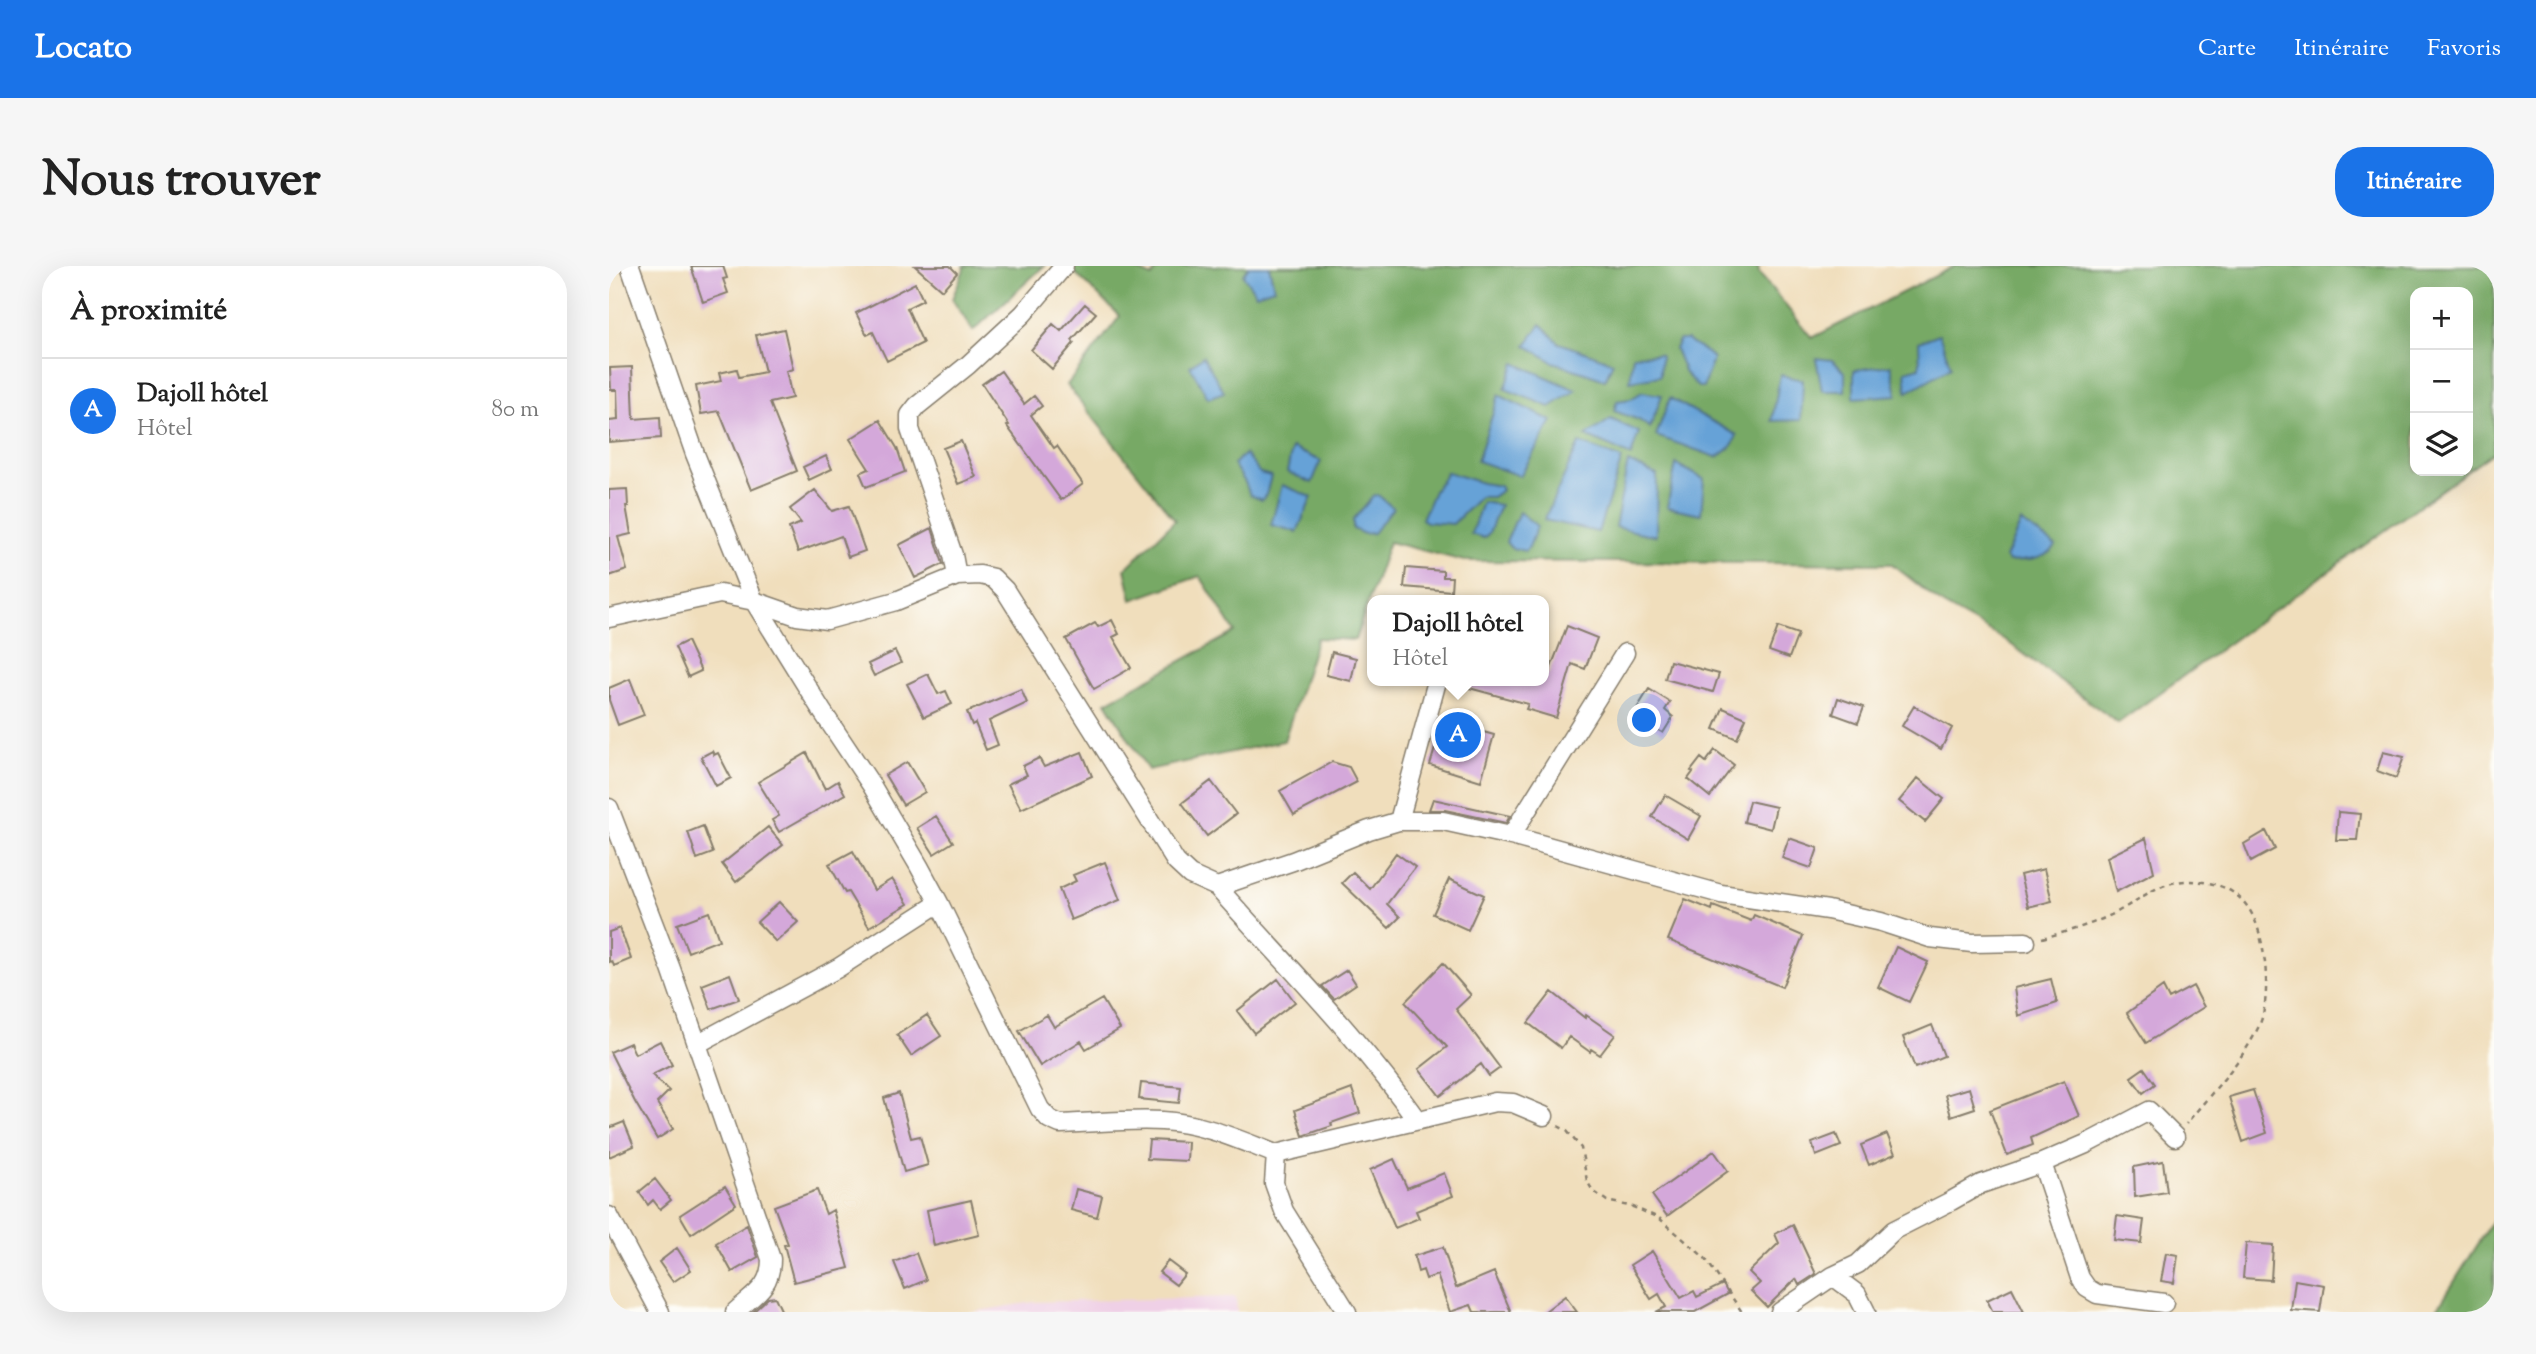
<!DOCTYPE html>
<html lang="fr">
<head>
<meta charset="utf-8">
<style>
	body { margin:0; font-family:"Sorts Mill Goudy",serif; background:#f6f6f6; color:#222 }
	.controls { position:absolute; right:21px; top:21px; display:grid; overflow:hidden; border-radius:14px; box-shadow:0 7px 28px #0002 }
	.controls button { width:63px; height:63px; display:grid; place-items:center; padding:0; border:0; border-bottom:2px solid #e0e0e0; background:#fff; color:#222; font:35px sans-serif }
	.you { position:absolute; left:1036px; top:455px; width:24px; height:24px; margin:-18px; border:5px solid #fff; border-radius:50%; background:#1a73e8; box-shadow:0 0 0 10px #1a73e833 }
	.badge { display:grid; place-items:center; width:46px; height:46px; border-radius:50%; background:#1a73e8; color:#fff; font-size:23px; font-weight:700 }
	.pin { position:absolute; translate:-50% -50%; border:4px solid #fff; box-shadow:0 2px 7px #0006 }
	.popup { position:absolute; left:758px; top:329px; width:182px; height:91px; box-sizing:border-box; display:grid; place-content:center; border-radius:14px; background:#fff; filter:drop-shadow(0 2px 5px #0005); font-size:23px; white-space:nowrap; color:#767676 }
	.popup b { font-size:26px; color:#222 }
	.popup::after { content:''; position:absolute; left:50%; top:100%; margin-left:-14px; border:14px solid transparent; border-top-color:#fff }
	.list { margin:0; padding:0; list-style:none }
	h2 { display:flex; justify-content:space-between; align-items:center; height:91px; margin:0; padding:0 28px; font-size:30px }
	h2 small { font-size:23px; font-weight:400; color:#767676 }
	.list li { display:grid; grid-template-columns:46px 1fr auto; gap:21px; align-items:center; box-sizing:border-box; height:105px; padding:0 28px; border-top:2px solid #e0e0e0 }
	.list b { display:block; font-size:26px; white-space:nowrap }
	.list p { margin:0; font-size:23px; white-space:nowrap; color:#767676 }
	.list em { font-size:23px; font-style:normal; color:#767676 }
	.icon { flex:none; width:38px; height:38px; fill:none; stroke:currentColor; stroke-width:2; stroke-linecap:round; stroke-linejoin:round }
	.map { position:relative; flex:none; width:1885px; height:1046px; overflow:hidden; border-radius:28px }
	header { display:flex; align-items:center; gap:42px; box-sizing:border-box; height:98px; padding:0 35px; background:#1a73e8; color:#fff }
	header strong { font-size:33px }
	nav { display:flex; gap:38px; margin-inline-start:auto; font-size:24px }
	.intro { display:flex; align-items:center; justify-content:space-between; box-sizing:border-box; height:168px; padding:0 42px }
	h1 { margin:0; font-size:49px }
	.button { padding:18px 32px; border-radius:28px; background:#1a73e8; color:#fff; font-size:24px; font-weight:700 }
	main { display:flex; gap:42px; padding:0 42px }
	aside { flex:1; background:#fff; border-radius:28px; box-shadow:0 7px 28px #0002 }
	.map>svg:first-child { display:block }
	.built { fill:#efd0e6 }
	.forest { fill:#77a965; stroke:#4a6240; stroke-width:2; fill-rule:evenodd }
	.water { fill:#66a2d7; stroke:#415f7a; stroke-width:2 }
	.building { fill:#d4a8da }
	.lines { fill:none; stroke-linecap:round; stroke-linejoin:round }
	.minor-casing { stroke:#867d6c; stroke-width:21 }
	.path { stroke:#867d6c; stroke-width:2.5; stroke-dasharray:5 5; stroke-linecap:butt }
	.minor { stroke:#fff; stroke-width:18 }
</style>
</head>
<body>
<header>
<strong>Locato</strong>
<nav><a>Carte</a><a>Itinéraire</a><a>Favoris</a></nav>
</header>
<div class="intro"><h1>Nous trouver</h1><a class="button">Itinéraire</a></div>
<main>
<aside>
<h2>À proximité<small></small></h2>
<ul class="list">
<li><span class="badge">A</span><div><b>Dajoll hôtel</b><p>Hôtel</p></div><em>80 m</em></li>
</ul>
</aside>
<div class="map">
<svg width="1885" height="1046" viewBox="0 0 1885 1046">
	<rect width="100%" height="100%" fill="#fdfcf7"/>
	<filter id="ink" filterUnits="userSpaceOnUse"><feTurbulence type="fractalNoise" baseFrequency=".0143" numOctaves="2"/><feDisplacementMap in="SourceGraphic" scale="14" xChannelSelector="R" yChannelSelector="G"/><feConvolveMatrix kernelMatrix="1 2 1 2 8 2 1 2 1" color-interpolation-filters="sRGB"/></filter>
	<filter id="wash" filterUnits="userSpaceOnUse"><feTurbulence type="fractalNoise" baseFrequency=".00686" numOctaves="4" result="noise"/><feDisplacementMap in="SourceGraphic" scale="28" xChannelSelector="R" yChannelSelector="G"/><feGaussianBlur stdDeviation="1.57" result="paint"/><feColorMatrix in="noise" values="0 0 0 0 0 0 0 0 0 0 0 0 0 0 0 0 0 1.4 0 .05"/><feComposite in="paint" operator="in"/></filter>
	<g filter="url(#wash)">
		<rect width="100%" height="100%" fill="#f0debc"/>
		<path class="built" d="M627,1031L628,1046H363L425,1036Z"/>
		<path class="forest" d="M354,0H435L364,65L343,33L355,3Z
			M459,0H520L543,11L550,0H640L634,9L665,22L660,0H1149L1150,7L1203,72L1346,0H1885V186L1509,457L1396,374L1334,339L1283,298L855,295L780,276L746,374L708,372L675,475L539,504L497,436L626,366L591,310L523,334L516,303L566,254L458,119L511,50ZM1806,26H1859V205H1806ZM950,77L1003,96L996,114L917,79Z
			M1885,953V1046H1826Z"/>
		<path class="water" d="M640,0H660L665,22L647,28L634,9Z
			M932,58L950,77L1004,96L996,114L944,96L917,79Z
			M1330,68L1342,101L1298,126L1296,105L1311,101L1310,76Z
			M1070,74H1079C1087,83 1098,83 1104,93L1094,121H1089L1076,107L1066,83Z
			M1050,88L1052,90L1051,110L1021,115L1024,89Z
			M594,90L615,126L599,132L581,100Z
			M1207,92L1223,94L1236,106V125H1213Z
			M906,97L967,124L941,141L896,123Z
			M1282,99L1288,129L1245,132V104Z
			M1171,109L1194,114L1192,154L1163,155Z
			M1033,126L1053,129L1041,162L1030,154L1005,145L1008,135L1022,133Z
			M890,129L943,155L911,210L868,195Z
			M1061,132L1128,169C1124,180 1119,186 1107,191L1047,170Z
			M1002,153L1030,166L1022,190L977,170Z
			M970,177L1013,193L989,266L935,254Z
			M683,182L712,195L703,217L678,206Z
			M636,188L651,207L662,210L657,229L653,234L641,229L636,216L624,198Z
			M1019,196L1048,209L1047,270L1006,261Z
			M1067,198L1095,213L1092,248L1058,241Z
			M838,206L873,217L891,220L893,224L883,231H871L844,258L818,256L813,253L825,225Z
			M673,219L703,231L688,266L662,259Z
			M769,229L784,242L764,267L755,268L744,263V254L764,230Z
			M873,236L891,239L880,267L875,272L862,268Z
			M910,246L928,260L920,281L916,285L902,282L897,276Z
			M1412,256L1447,280C1437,294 1416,295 1400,296L1396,292Z"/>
		<g id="blocks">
			<path class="building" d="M82,0H114L118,12L114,13L119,27L94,36Z
				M306,0H341L348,7L333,24Z
				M306,17L314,34L298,42L314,77L278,95L264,66L258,69L247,47Z
				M476,38L487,47L463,74L465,77L443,103L422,84L444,58L452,65Z
				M175,63L184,103L177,105L183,132L161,137L188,205L142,224L110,145L92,148L87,120L112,115L110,107L128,103L130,111L156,106L147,69Z
				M23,101L25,153L51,151L52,172L0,176V155L9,154L8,124H2L1,102Z
				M392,105L415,138L425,130L433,140L422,149L445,182L448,180L474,218L452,234L398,160L400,159L373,118Z
				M271,154L288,182L296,206L257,221L251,207L260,203L241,173Z
				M352,175L367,211L349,218L334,182Z
				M217,190L223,203L200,214L194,201Z
				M18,223L19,240H17L22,268L9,271L18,304L0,310V224Z
				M206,224L223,245L240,240L256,285L239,291L232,270L189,286L180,262L192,257L181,243Z
				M323,262L334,298L306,312L290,279Z
				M797,302L834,305V311H843L842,325L795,321Z
				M503,354L510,368L504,371L522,402L485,423L457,373L486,357L489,361Z
				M958,360L988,372L976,403L963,398L947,452L917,443L919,438L849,419V415H935V408L939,409Z
				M1169,361L1189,368L1180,392L1160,385Z
				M78,375L92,405L79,411L66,381Z
				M286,385L292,397L265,410L259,398Z
				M723,386L747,392L742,415L717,409Z
				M1061,395L1110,408L1104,426L1056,413Z
				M319,408L329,428L337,425L343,438L315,451L298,418Z
				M21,413L35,449L9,459L0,434V422Z
				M412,423L418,437L380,455L389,479L377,484L366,457L363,459L358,446Z
				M1040,423L1061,436L1056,444L1064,451L1054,467L1024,449Z
				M1229,432L1255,441L1249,457L1224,448Z
				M1305,440L1343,462L1332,483L1293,460Z
				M1114,442L1137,452L1128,473L1105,463Z
				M835,452L873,460L871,465L885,469L872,515L821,499Z
				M1106,484L1125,499L1101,531L1079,513L1084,506L1082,505L1092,492L1097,496Z
				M103,485L105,489L109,487L122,512L107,520L92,491Z
				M473,486L483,510L412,543L399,518L418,509L414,500L430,492L435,501Z
				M1774,486L1795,491L1787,512L1768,505Z
				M198,487L216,523L229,515L236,528L170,566L163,554L170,550L149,516Z
				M298,496L316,526L294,539L276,509Z
				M723,496L740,501L748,516L685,549L671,525Z
				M1309,512L1335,533L1316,556L1290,535Z
				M602,515L627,548L598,570L573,537Z
				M1056,529L1092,550L1079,573L1043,551Z
				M824,533L901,550L897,557L836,544H820Z
				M1140,535L1167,541L1162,563L1135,556Z
				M1729,546L1751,548L1748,574H1727Z
				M327,550L344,576L325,588L308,562Z
				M94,560L104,587L88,593L79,566Z
				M159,561L174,579L127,616L113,598Z
				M1657,565L1666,583L1642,596L1635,578Z
				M1180,572L1209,582L1202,602L1173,592Z
				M1537,572L1545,606L1507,626L1498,591Z
				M244,585L265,624L283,613L299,638L260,661L239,626L236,627L220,598Z
				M787,587L806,601L778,638L791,651L780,662L733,617L744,606L761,623Z
				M496,596L511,634L462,654L450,623L467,615L464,609Z
				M1435,603L1443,635L1419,641L1411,609Z
				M840,613L875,629L859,664L824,648Z
				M1076,633L1103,644L1104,640L1142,655L1145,649L1194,670L1173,721L1059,674Z
				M170,636L189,656L167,676L148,656Z
				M100,646L110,674L79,686L68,658Z
				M11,662L22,693L5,700L3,695L0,696V666Z
				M1287,681L1319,696L1300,736L1269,721Z
				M834,697L862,729L847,743L891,802L880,810L872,798L831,830L810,803L838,781L796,736Z
				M738,704L747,718L725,733L713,720Z
				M121,708L130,733L102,743L93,719Z
				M669,713L686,736L645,767L628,745Z
				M1442,713L1448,737L1409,750L1405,722Z
				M1584,720L1595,741L1537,777L1518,747L1554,721L1560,733Z
				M943,726L976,752L977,749L1006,769L991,789L982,783L981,786L960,771L952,782L919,757Z
				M493,733L511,763L477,783L472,775L431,800L410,765L438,749L445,761Z
				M318,749L332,770L302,790L288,769Z
				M1323,759L1335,790L1306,802L1294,771Z
				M51,775L63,799L43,809L60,825L48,837L64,863L48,873L26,836L1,786L21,777L26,788Z
				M1535,802L1546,818L1534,827L1522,811Z
				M1455,815L1470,850L1422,872L1424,879L1398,889L1381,844Z
				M532,817L572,821L570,837L530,833Z
				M1360,822L1366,842L1342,850L1336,829Z
				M743,823L751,847L722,857L723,860L694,870L686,844Z
				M1644,824L1658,867L1634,876L1620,831Z
				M290,827L302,872L311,870L319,899L295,906L275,832Z
				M15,856L25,880L0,891V862Z
				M1227,868L1232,880L1207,890L1203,877Z
				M1278,868L1286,888L1260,899L1252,879Z
				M540,874L579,876L578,895L538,893Z
				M1105,885L1119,905L1058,950L1043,929Z
				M785,893L798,922L835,907L844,930L807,945L810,952L786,962L761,904Z
				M1554,895L1558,926L1526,931L1525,901Z
				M46,913L62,934L51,943L44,934L39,939L30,926Z
				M116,920L127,938L82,968L71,949Z
				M467,923L493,930L488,951L462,944Z
				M208,924L217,948L224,944L240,1002L185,1016L175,979L179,978L165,940Z
				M362,934L370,969L325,980L318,944Z
				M1508,950L1535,954L1532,977L1505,974Z
				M138,959L149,991L123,1006L107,977Z
				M1184,959L1207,1008L1190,1019L1187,1013L1158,1041L1142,1025L1151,1017L1140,1006L1170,977L1166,968Z
				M1637,977L1664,979L1662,1014L1634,1012Z
				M834,981L847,1022L885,1006L902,1046H865L862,1039L841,1046L828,1009L817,1013L814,1004L809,1006L805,990Z
				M68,982L82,1004L64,1016L50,996Z
				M1043,985L1072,1032L1085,1025L1088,1031L1114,1018L1119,1028L1086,1046H1047L1057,1041L1050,1028L1042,1033L1021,999Z
				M307,987L317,1014L296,1023L285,996Z
				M1557,987L1569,989L1565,1017L1552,1015Z
				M559,995L576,1008L567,1019L550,1006Z
				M1686,1014L1715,1019L1711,1046L1682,1044Z
				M1403,1022L1415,1046H1384L1378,1034Z
				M956,1030L968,1046H935Z
				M166,1031L173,1046H144L159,1032Z"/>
		</g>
	</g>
	<g filter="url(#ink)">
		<use href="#blocks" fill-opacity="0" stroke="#867d6c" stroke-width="2"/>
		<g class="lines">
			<defs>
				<path id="minor" d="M21,0L86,188L145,335L213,445L263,520L310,600L330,637L431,843L440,853L451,858C485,857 520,853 553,855C593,857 630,874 667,888
					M348,310L344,289L301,163V149L308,140L359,99L414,48L455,0
					M0,352L111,328L145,335L188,350L218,354L287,335L348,310L371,309L384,312L396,324L567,596L581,609L608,621C676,698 749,770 808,854
					M0,542L62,703L88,778L229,702L330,637
					M790,555L828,415
					M902,570L1016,387
					M608,621L684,595L760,564L790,555H834L902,570L1112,628L1219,644L1272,656L1321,672L1363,677L1417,676
					M88,778L162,993C162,1021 146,1028 126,1046
					M1433,897L1471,1012L1478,1022L1488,1028L1555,1037
					M0,950L51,1046
					M1224,1010L1249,998L1285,964L1342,935L1372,918L1433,897L1477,878L1540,845L1566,871
					M738,1046L675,945L665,917L667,888L886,836L904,837L935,850
					M1171,1046L1224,1010L1248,1028L1257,1046"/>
			</defs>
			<use href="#minor" class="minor-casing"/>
			<path class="path" d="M1433,672C1458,666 1485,658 1508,646C1532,633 1550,615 1580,615C1635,616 1650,648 1656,697C1658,716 1658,742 1650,760C1633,796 1602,827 1577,858
				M949,860L958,865L972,882L978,915L984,925L998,935L1024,941L1050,952L1096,992L1133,1046"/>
			<use href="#minor" class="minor"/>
		</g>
	</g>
</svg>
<div class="controls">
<button>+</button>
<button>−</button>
<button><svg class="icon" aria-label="layers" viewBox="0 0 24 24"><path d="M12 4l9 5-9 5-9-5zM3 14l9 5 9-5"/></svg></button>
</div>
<div class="you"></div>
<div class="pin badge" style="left:849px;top:469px">A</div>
<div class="popup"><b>Dajoll hôtel</b>Hôtel</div>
</div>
</main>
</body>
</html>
